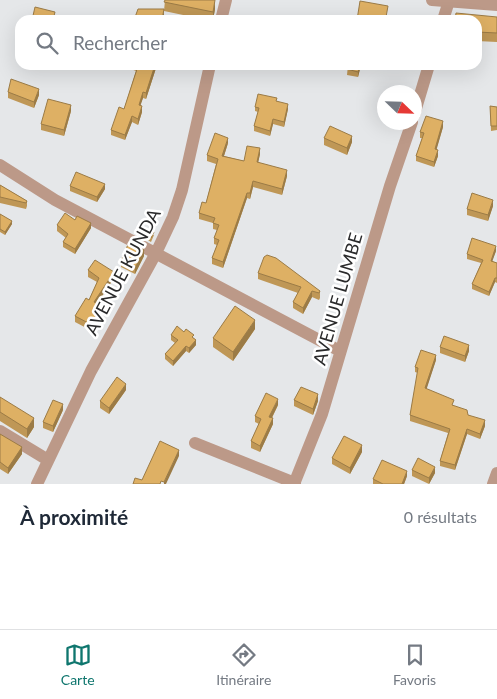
<!DOCTYPE html>
<html lang="fr">
<head>
<meta charset="utf-8">
<style>
	body { margin:0; font-family:Lato,sans-serif; background:#f6f6f7; color:#1f2937 }
	.compass { position:absolute; left:377px; top:85px; width:45px; height:45px; border-radius:50%; background:#fff; box-shadow:0 5px 20px #0002; rotate:113deg }
	.list { margin:0; padding:0; list-style:none }
	h2 { display:flex; justify-content:space-between; align-items:center; height:65px; margin:0; padding:0 20px; font-size:21px }
	h2 small { font-size:16px; font-weight:400; color:#747a83 }
	.icon { flex:none; width:28px; height:28px; fill:none; stroke:currentColor; stroke-width:2; stroke-linecap:round; stroke-linejoin:round }
	.map { position:relative; flex:none; width:497px; height:484px; overflow:hidden }
	.search { position:absolute; background:#fff; box-shadow:0 5px 20px #0002; left:15px; right:15px; top:15px; height:55px; display:flex; align-items:center; gap:12px; box-sizing:border-box; padding:0 18px; border-radius:15px; color:#747a83; font-size:19px }
	.sheet { height:145px; background:#fff }
	nav { display:flex; justify-content:space-around; align-items:center; box-sizing:border-box; height:70px; border-top:1px solid #e0e1e3; background:#fff; font-size:14px; color:#747a83 }
	nav a { display:grid; justify-items:center; gap:2px }
	nav .on { color:#0f766e }
	.map>svg:first-child { display:block }
	.lines { fill:none; stroke-linecap:round; stroke-linejoin:round }
	.minor { stroke:#bc9988; stroke-width:12 }
	.tertiary { stroke:#bc9988; stroke-width:12 }
	.wall { fill:#bf9756 }
	.shaded-wall { fill:#9b7b46 }
	.building { fill:#deb064; stroke:#9b7b46 }
	.labels { text-anchor:middle; stroke-width:5; stroke-linejoin:round; paint-order:stroke }
	.street-label { font-size:18px; fill:#2a2a2b; stroke:#fff }
</style>
</head>
<body>
<div class="map">
<svg width="497" height="484" viewBox="0 0 497 484">
	<rect width="100%" height="100%" fill="#e5e7e9"/>
	<g class="lines">
		<path class="minor" d="M221,20L226,0
			M443,20L449,1
			M414,115L429,65
			M0,165L55,200L340,351
			M0,431L48,460
			M195,443L295,483
			M37,484L91,371L156,253L173,217L182,190L210,65
			M294,484L322,414L390,186L412,122
			M493,484L497,473"/>
		<path class="tertiary" d="M432,0L497,5"/>
	</g>
	<path class="wall" d="M165,0L215,9L213,20H207L164,11Z
		M497,17V42L477,41V20Z
		M48,65H60L59,68Z
		M123,65H157L146,99L143,98L140,105L142,112L138,125L132,122L125,140L111,135V130L124,109L136,71L123,66Z
		M348,65H361L358,77L347,75Z
		M8,92L39,95L34,108L8,98Z
		M277,101L288,109L284,127L273,124L270,136L254,131V126L258,112L255,111V107Z
		M490,106L497,107V130L491,131Z
		M71,111L64,136L41,130V124Z
		M443,127L436,150L438,156L434,167L416,161V156L422,138H420V132Z
		M324,138L352,142L347,155L324,145Z
		M228,143L224,156L244,161L260,154L258,162L287,176L282,195L253,187L250,199L247,198L223,268L212,264V258L217,245L214,244V238L217,230L213,229V223L199,219V213L206,203L216,164L207,161V155Z
		M0,185L27,201V206L26,209L0,203Z
		M70,186L105,189L97,202L70,191Z
		M493,206L488,221L467,215V209Z
		M0,214L12,224L5,235L0,232Z
		M75,220L91,228L75,254L63,247V242L66,238L57,231V225Z
		M141,233L154,235L151,242L141,236Z
		M496,251L492,261L497,263V283L495,282L489,296L472,289V284L481,263L467,259V254Z
		M144,256L135,274L121,267V261Z
		M88,270L114,278L97,304L100,311L96,317V322L92,331L75,322V316L89,300L97,282L88,277Z
		M258,273L320,291V298L319,300L312,297L303,314L293,308V302L298,293L258,279Z
		M255,329L233,361L213,347V338Z
		M171,335L194,338L196,345L189,353L186,351L173,366L165,359V354L175,343L171,340Z
		M440,347L469,351L465,362L440,353Z
		M436,360L426,389L454,406L485,426L480,439L467,434L455,470L440,466V461L448,433L410,421V415L418,373L415,372V367Z
		M126,390L109,414L100,408V401Z
		M0,397L34,427L27,438L0,421Z
		M294,400L318,401L313,415L294,406Z
		M278,405L272,418L273,424L260,452L251,448V441L259,424L255,422V416Z
		M63,410L53,432L43,428V422Z
		M0,434L22,454L8,474L0,469Z
		M362,452L350,474L332,464V458Z
		M412,470L435,473L429,484L412,476Z
		M407,476L404,484H373V479Z"/>
	<path class="shaded-wall" d="M215,0V9L213,20V12Z
		M164,9V20H162Z
		M155,65H157L146,99V93Z
		M360,65H361L358,77V72Z
		M39,89V95L34,108V102Z
		M143,92V98L139,110V105Z
		M288,104V109L284,127V122Z
		M71,105V111L64,136V130Z
		M142,106V112L138,125V119Z
		M132,116V122L125,140V135Z
		M273,119V124L270,136V131Z
		M443,121V127L435,155V149Z
		M352,136V142L347,155V148Z
		M228,138V143L222,162V156Z
		M260,148V154L257,168V162Z
		M438,150V156L434,167V162Z
		M287,170V176L282,195V189Z
		M253,181V187L250,199V193Z
		M105,184V189L97,202V197Z
		M247,193V198L223,268V262Z
		M493,200V206L488,221V215Z
		M12,221V224L5,235V232Z
		M91,223V228L75,254V249Z
		M496,246V251L491,265V261Z
		M144,250V256L135,274V268Z
		M114,272V278L94,308V302Z
		M495,278V282L489,296V292Z
		M312,291V297L303,314V308Z
		M100,305V311L96,317V322L92,331V325L94,314Z
		M255,320V329L233,361V352Z
		M196,340V345L189,353V348Z
		M469,345V351L465,362V356Z
		M186,346V351L173,366V361Z
		M436,355V360L425,394V388Z
		M126,384V390L109,414V408Z
		M318,394V401L313,415V409Z
		M278,399V405L269,423V417Z
		M63,404V410L53,432V426Z
		M34,418V427L27,438V429Z
		M273,418V424L260,452V446Z
		M485,420V426L480,439V434Z
		M467,429V434L455,470V465Z
		M362,445V452L350,474V468Z
		M22,447V454L8,474V468Z
		M179,450V456L166,484H164V482Z
		M435,467V473L429,484V478Z
		M407,471V476L404,484H402Z"/>
	<path class="building" d="M165,0H215L213,12L164,2Z
		M360,1L388,6L386,17L407,19V20H357Z
		M35,7L55,12L53,20H32Z
		M138,9H164L162,20H134Z
		M456,13L497,17V33L477,32V20H455Z
		M134,65H155L146,93L143,92L139,105L142,106L138,119L132,116L125,135L111,130L119,107L124,109L138,66Z
		M348,65H360L358,72L347,69Z
		M11,79L39,89L34,102L8,92Z
		M258,94L277,98L276,101L288,104L284,122L273,119L270,131L254,126L259,108L255,107Z
		M48,99L71,105L64,130L41,124Z
		M490,106L497,107V126H491Z
		M426,116L443,121L435,149L438,150L434,162L416,156L424,133L420,132Z
		M330,126L352,136L347,148L324,138Z
		M215,133L228,138L222,156L244,161L247,146L260,148L257,162L287,170L282,189L253,181L250,193H247L223,262L212,258L219,240L214,238L219,225L213,223L215,218L199,213L202,202L206,203L218,159L207,155Z
		M76,172L105,184L97,197L70,186Z
		M0,185L27,201L26,203L0,197Z
		M472,193L493,200L488,215L467,209Z
		M65,213L75,220L77,216L91,223L75,249L63,242L68,234L57,225Z
		M0,214L12,221L5,232L0,229Z
		M142,228L154,232L151,238L141,233Z
		M472,238L496,246L491,261L497,263V278H495L489,292L472,284L483,260L467,254Z
		M129,242L144,250L135,268L121,261Z
		M267,255L276,258L320,291L319,293L312,291L303,308L293,302L301,287L258,273L264,257Z
		M95,260L114,272L94,302L100,305L94,314L96,316L92,325L75,316L86,298L89,300L99,278L88,270Z
		M235,306L255,320L233,352L213,338Z
		M177,326L184,332L186,329L194,335L192,337L196,340L189,348L186,346L173,361L165,354L178,340L171,335Z
		M444,336L469,345L465,356L440,347Z
		M421,350L436,355L425,388L454,400L452,405L467,410L468,415L485,420L480,434L467,429L455,465L440,461L450,429L410,415L418,368L415,367Z
		M117,377L126,384L109,408L100,401Z
		M301,387L318,394L313,409L294,400Z
		M266,393L278,399L269,417L273,418L260,446L251,441L261,419L255,416Z
		M0,397L34,418L27,429L0,412Z
		M53,400L63,404L53,426L43,422Z
		M0,434L22,447L8,468L0,462Z
		M344,436L362,445L350,468L332,458Z
		M160,441L179,450L164,482L161,481L160,484H133L135,478L142,480Z
		M418,458L435,467L429,478L412,470Z
		M382,460L407,471L402,484H383L373,479Z"/>
	<g class="labels">
		<g class="street-label">
			<text transform="translate(123 272) rotate(-62)" y="6">AVENUE KUNDA</text>
			<text transform="translate(338 299) rotate(-74)" y="6">AVENUE LUMBE</text>
		</g>
	</g>
</svg>
<svg class="compass" viewBox="-18 -18 36 36"><path d="M0-13l5 13h-10z" fill="#e53935"/><path d="M0 13l5-13h-10z" fill="#747a83"/></svg>
<div class="search"><svg class="icon" aria-label="search" viewBox="0 0 24 24"><circle cx="10" cy="10" r="6"/><path d="M15 15l6 6"/></svg>Rechercher</div>
</div>
<section class="sheet">
<h2>À proximité<small>0 résultats</small></h2>
<ul class="list">
</ul>
</section>
<nav>
<a class="on"><svg class="icon" aria-label="map" viewBox="0 0 24 24"><path d="M3 6l6-2 6 2 6-2v14l-6 2-6-2-6 2zM9 4v14M15 6v14"/></svg>Carte</a>
<a><svg class="icon" aria-label="directions" viewBox="0 0 24 24"><path d="M12 3l9 9-9 9-9-9zM9 14v-3h6M13 9l2 2-2 2"/></svg>Itinéraire</a>
<a><svg class="icon" aria-label="saved" viewBox="0 0 24 24"><path d="M7 4h10v16l-5-4-5 4z"/></svg>Favoris</a>
</nav>
</body>
</html>
